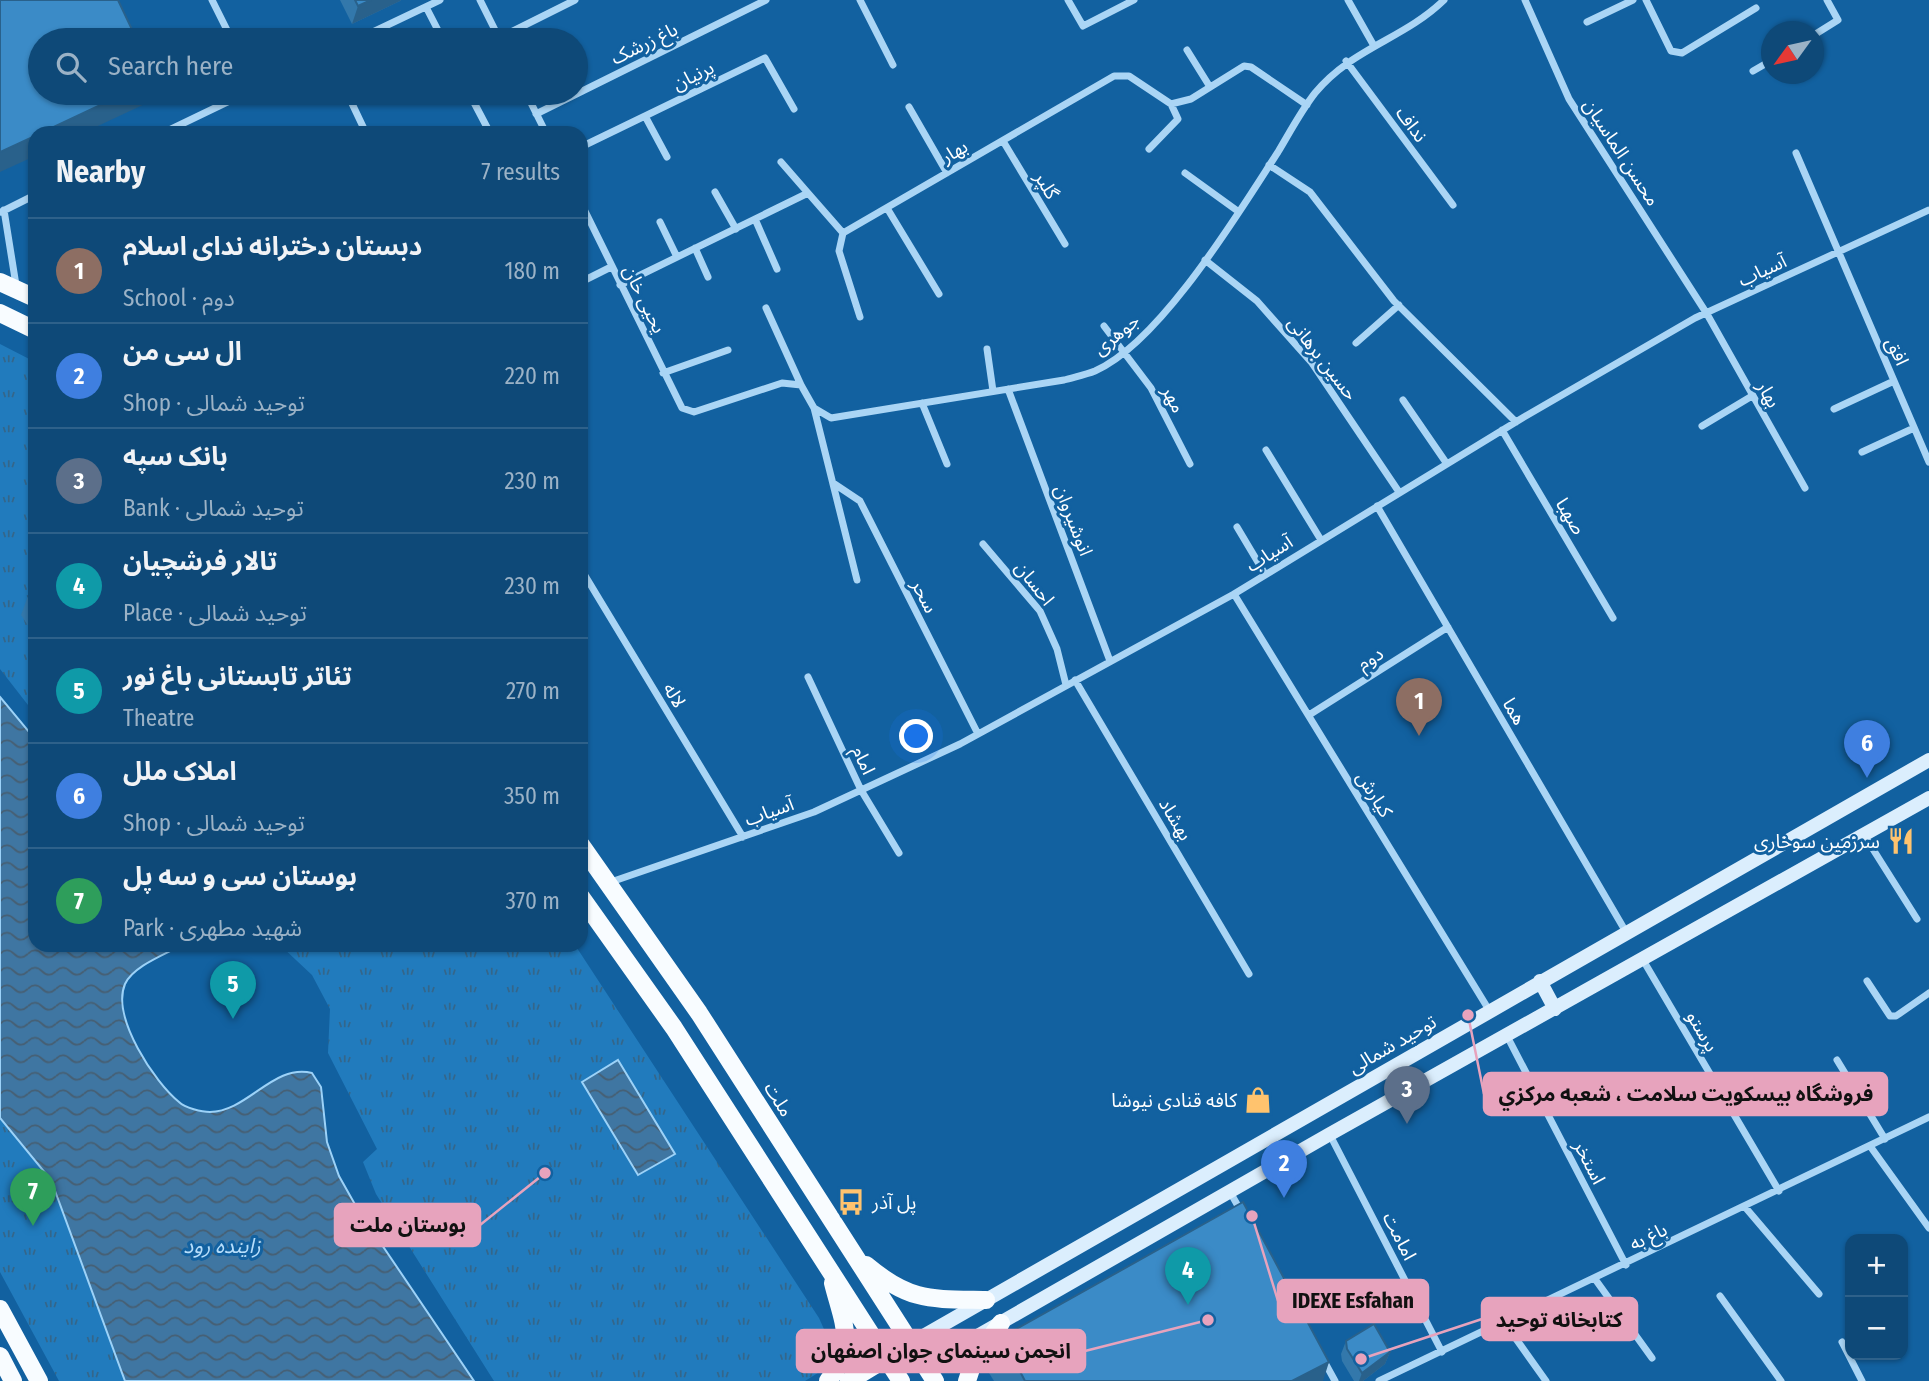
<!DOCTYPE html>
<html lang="en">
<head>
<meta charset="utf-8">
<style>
	body { margin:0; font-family:"Fira Sans Condensed","Noto Sans Arabic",sans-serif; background:#1c5380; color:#f1f3f6 }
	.controls { position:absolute; right:21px; bottom:21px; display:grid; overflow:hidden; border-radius:14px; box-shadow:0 2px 5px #0004 }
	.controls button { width:63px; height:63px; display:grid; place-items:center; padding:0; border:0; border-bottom:2px solid #2e618a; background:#0e4978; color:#f1f3f6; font:35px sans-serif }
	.compass { position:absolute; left:1761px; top:21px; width:63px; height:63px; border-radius:50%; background:#0e4978; box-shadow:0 2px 5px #0004; rotate:237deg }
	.you { position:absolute; left:917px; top:737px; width:24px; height:24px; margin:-18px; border:5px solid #fff; border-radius:50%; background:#1a73e8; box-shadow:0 0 0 10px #1a73e833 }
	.badge { display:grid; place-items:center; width:46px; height:46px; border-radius:50%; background:#ffc36e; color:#fff; font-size:23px; font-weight:700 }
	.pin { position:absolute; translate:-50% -58px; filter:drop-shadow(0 2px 4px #0008) }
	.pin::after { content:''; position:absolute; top:37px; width:24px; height:21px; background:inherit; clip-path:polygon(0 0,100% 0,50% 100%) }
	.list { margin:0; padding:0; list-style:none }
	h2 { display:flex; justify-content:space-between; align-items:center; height:91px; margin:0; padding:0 28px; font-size:30px }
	h2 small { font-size:23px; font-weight:400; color:#9bb2c6 }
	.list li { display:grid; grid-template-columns:46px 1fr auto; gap:21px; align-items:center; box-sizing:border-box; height:105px; padding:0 28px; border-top:2px solid #2e618a }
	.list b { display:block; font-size:26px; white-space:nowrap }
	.list p { margin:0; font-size:23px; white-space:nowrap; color:#9bb2c6 }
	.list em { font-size:23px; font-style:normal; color:#9bb2c6 }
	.icon { flex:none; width:38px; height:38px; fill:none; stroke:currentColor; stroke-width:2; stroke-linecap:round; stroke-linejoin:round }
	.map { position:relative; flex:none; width:1929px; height:1381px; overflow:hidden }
	.search { position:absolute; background:#0e4978; box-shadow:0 2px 5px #0004; left:28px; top:28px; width:560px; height:77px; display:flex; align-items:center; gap:18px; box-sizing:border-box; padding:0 24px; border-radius:38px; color:#9bb2c6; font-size:26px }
	.panel { position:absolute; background:#0e4978; box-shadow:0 2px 5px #0004; left:28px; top:126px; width:560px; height:826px; border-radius:21px }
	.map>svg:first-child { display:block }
	.park { fill:url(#park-tufts) }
	.water { fill:url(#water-waves); stroke:#9cd2f8; stroke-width:2 }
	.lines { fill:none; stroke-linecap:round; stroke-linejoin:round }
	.street { stroke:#aad5f5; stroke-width:7 }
	.secondary { stroke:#dbeefd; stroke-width:14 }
	.primary { stroke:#f8fcff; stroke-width:18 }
	.wall { fill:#3378ab }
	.shaded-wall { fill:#29618b }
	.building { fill:#3b8bc7; stroke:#29618b; stroke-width:2 }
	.labels { text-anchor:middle; stroke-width:6; stroke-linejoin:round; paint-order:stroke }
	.street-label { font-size:19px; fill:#fff; stroke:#1261a0 }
	.poi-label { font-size:19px; fill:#fff; stroke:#1261a0; text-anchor:end }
	.water-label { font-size:21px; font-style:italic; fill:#b7defb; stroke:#1261a0 }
	.leader { fill:none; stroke:#e7a3bd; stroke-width:2.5 }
	.callout-dot { fill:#e7a3bd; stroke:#1261a0; stroke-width:2.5 }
	.callout { fill:#e7a3bd; stroke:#e7a3bd; stroke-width:2.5 }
	.callout-label { font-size:21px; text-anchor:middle; font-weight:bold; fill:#111 }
</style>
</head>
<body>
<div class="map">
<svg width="1929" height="1381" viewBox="0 0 1929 1381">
	<defs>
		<pattern id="park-tufts" width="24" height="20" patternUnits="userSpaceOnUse" patternTransform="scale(1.75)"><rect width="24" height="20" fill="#217bbd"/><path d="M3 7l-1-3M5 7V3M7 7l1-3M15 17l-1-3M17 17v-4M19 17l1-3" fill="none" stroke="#34668a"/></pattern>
		<pattern id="water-waves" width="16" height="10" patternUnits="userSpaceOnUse" patternTransform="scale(1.75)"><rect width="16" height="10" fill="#3f76a2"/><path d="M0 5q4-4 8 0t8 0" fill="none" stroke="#465f73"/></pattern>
	</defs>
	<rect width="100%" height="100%" fill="#1261a0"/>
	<path class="park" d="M0,344L35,362V714L0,669Z
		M280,945H575L819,1318L831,1345L829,1366L805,1381H494L376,1194L363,1162L377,1149L328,1053L330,1009L312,975Z
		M0,1118L51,1180L125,1381H59L0,1272Z"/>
	<path class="water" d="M0,697L35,739V945H182C166,954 133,966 125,984C111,1017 155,1083 179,1102C185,1108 202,1112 210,1112C247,1112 274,1063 312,1073L321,1087L327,1142L339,1176L357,1208L474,1381H125L51,1180L0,1118Z
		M618,1060L675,1154L638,1175L582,1082Z"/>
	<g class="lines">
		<path class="street" d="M212,0L232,40
			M480,0L500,40
			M860,0L893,65
			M1068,0L1083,26L1134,0
			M1348,0L1374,46
			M1525,0L1569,99L1707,314L1805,488
			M1646,0L1671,51L1682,53L1756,8
			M426,7L443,40
			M1587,22L1633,0
			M1814,35L1838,20L1827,0
			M499,38L575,0
			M356,40L440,0
			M1187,50L1210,87
			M1346,61L1453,205
			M1753,71L1772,60
			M347,93L366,133
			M469,93L490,133
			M526,93L546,133
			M909,107L947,173
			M536,114L766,0
			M645,116L667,157
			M163,133L246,93
			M1003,141L1065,244
			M581,147L765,58L794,109
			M1149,149L1178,119L1171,104
			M1796,153L1929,462
			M781,162L808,193
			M1269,165L1310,192L1394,301L1516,422
			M1185,173L1239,212
			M715,192L736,229
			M581,203L682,408L694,412L782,383L801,385L814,408L831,418L1064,380C1074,377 1085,375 1095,371C1160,343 1239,212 1278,152C1290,132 1301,111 1315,93C1352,48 1404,39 1444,0
			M887,208L939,294
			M4,210L16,285
			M1,212L35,195
			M755,219L777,269
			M660,222L677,257
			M843,233L839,251L860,317
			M695,248L708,277
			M1205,260L1257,301L1312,363L1399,492
			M581,282L611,267
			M620,285L808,193L843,233L1114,76H1129L1171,104L1191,99L1244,66L1251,67L1307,105
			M766,308L801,385
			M1104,326L1151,388L1190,464
			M1356,343L1399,305
			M987,349L993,391
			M663,373L728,350
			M1008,389L1110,661
			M1403,400L1447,464
			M922,403L947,464
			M814,408L857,580
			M1834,409L1894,381
			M1702,426L1752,396
			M1502,430L1613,618
			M1266,450L1321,540
			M1862,452L1914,428
			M833,483L860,501L978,734
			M1377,506L1626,932
			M1237,527L1265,574
			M983,544L1040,611L1057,649L1066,685
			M581,569L743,837
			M1234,594L1489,1010
			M808,677L861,790L899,853
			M1075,680L1249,974
			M1309,715L1448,627
			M1864,835L1917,919
			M608,883L814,812L960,744L1234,594L1524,417L1695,318L1929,210
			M1643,960L1779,1191
			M1867,981L1890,1016H1896L1929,993
			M1507,1036L1626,1265
			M1837,1060L1885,1139
			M1330,1135L1442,1352
			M1870,1146L1929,1228
			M1230,1192L1242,1213
			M1745,1207L1819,1294
			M1595,1279L1652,1358
			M1720,1296L1781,1381
			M1504,1322L1546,1381
			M1842,1342L1862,1381
			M1324,1361L1335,1381
			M1379,1381L1929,1117"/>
		<path class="secondary" d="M1540,981L1555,1009
			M911,1343L1929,760
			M925,1366L1330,1134L1929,798"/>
		<path class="primary" d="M0,282L35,298
			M0,313L35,330
			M581,845L699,1013L935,1381
			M581,897L674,1028L901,1381
			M866,1265C910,1302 931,1299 986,1300
			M0,1309L39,1381
			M0,1356L13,1381
			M828,1381C857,1345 843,1323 833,1283
			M849,1381L911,1343
			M967,1381L974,1360L1001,1323"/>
	</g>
	<path class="wall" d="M340,0H401L400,1L352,24Z
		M35,592V636L21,615L28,596Z
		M1002,1337L1323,1381H994L989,1373Z
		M1346,1341L1390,1352L1385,1364L1363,1381H1354L1342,1361L1341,1354Z"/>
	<path class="shaded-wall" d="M371,0H401L400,1L352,24L358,6Z
		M126,93H151L147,103L83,133H41Z
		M35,136V156L0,172V152Z
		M1390,1352L1385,1364L1363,1381H1359L1362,1373Z
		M1329,1362L1323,1381H1292Z"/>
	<path class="building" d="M0,0H118L137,40H40V93H126L41,133H35V136L0,152Z
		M355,0H371L358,6Z
		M35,592V607L28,596Z
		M1243,1202L1329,1362L1292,1381H1025L1002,1337Z
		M1374,1324L1390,1352L1362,1373L1347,1349L1346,1341Z"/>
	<defs>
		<symbol id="restaurant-bare" viewBox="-9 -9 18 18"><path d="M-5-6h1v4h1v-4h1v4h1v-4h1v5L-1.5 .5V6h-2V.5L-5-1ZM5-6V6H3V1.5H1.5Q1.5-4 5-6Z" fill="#ffc36e" stroke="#1261a0" stroke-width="2.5" paint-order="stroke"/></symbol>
		<symbol id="shop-bare" viewBox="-9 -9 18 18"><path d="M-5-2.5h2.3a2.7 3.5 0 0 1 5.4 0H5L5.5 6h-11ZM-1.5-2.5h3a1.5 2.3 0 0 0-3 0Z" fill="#ffc36e" stroke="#1261a0" stroke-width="2.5" paint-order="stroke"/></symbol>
		<symbol id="bus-bare" viewBox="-9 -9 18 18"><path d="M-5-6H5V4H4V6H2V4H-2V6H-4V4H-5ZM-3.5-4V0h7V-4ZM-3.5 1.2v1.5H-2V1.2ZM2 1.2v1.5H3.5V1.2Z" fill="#ffc36e" stroke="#1261a0" stroke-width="2.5" paint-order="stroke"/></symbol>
	</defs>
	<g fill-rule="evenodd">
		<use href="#restaurant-bare" x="1882" y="822" width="38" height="38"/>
		<use href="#shop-bare" x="1239" y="1081" width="38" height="38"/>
		<use href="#bus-bare" x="832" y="1183" width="38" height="38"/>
	</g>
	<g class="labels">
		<g class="street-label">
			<text transform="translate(644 43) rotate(-26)" y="7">باغ زرشک</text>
			<text transform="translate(693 75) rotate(-26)" y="7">پرنیان</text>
			<text transform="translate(1412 124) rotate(54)" y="7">نداف</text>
			<text transform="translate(954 151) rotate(-30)" y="7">بهار</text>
			<text transform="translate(1622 152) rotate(57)" y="7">محسن الماسیان</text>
			<text transform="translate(1047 185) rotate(59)" y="7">گلپر</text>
			<text transform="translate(1762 270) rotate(-25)" y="7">آسیاب</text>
			<text transform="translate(645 299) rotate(64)" y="7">یحیی خان</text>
			<text transform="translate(1116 334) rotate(-39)" y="7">جوهری</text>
			<text transform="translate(1898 351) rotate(66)" y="7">افق</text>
			<text transform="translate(1323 358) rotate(52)" y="7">حسین برهانی</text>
			<text transform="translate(1769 394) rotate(61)" y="7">بهار</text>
			<text transform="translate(1174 399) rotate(63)" y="7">مهر</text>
			<text transform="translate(1571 516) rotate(59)" y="7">صهبا</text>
			<text transform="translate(1074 520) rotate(69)" y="7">انوشیروان</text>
			<text transform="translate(1269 553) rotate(-32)" y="7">آسیاب</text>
			<text transform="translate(1035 583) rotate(52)" y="7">احسان</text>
			<text transform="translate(925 596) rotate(63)" y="7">سحر</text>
			<text transform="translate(1370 658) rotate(-32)" y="7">دوم</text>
			<text transform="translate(675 695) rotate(59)" y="7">لاله</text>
			<text transform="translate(1515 711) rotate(60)" y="7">هما</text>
			<text transform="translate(864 760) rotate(65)" y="7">امام</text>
			<text transform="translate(1375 794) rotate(58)" y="7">کیارش</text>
			<text transform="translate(769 811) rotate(-20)" y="7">آسیاب</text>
			<text transform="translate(1176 819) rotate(59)" y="7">بهشاد</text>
			<text transform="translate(1703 1031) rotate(60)" y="7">پرستو</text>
			<text transform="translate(1392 1044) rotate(-30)" y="7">توحید شمالی</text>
			<text transform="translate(779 1099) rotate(58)" y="7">ملت</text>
			<text transform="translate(1590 1162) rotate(63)" y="7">استخر</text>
			<text transform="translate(1400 1236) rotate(63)" y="7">امامت</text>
			<text transform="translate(1648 1236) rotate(-26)" y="7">باغ به</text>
		</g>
		<g class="poi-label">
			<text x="1880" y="848">سرزمین سوخاری</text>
			<text x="1237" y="1107">کافه قنادی نیوشا</text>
			<text x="872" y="1209" text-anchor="start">پل آذر</text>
		</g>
		<g class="water-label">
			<text x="222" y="1253">زاینده رود</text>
		</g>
	</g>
	<path class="leader" d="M1468 1015L1484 1094M545 1173L480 1225M1252 1216L1278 1301M1361 1359L1482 1319M1208 1320L1085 1351"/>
	<g class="callout-dot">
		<circle cx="1468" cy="1015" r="7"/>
		<circle cx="545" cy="1173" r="7"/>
		<circle cx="1252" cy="1216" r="7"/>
		<circle cx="1361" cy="1359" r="7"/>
		<circle cx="1208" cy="1320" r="7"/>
	</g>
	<g class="callout">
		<rect x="1484" y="1073" width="403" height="42" rx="7"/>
		<rect x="335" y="1204" width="145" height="42" rx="7"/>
		<rect x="1278" y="1280" width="150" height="42" rx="7"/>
		<rect x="1482" y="1298" width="155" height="42" rx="7"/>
		<rect x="797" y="1330" width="288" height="42" rx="7"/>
	</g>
	<g class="callout-label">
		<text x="1686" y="1101">فروشگاه بيسكويت سلامت ، شعبه مركزي</text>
		<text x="408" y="1232">بوستان ملت</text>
		<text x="1353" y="1308">IDEXE Esfahan</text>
		<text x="1559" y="1327">کتابخانه توحید</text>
		<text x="941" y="1358">انجمن سینمای جوان اصفهان</text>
	</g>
</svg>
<div class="controls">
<button>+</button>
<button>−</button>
</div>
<svg class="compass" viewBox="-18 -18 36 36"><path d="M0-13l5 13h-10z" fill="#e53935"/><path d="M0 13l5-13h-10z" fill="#9bb2c6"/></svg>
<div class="you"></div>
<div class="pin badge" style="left:1419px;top:736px;background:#8d6e63">1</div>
<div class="pin badge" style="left:1284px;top:1198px;background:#3f7fe0">2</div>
<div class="pin badge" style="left:1407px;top:1124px;background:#5c6f8a">3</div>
<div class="pin badge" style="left:1188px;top:1305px;background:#0f9aa8">4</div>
<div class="pin badge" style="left:233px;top:1019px;background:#0f9aa8">5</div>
<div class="pin badge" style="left:1867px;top:778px;background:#3f7fe0">6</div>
<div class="pin badge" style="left:33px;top:1226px;background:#2e9e5b">7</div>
<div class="search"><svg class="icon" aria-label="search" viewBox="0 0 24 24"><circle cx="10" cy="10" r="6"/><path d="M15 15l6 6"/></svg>Search here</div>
<section class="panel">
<h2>Nearby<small>7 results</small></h2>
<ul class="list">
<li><span class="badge" style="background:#8d6e63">1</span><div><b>دبستان دخترانه ندای اسلام</b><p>School · دوم</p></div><em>180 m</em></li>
<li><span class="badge" style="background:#3f7fe0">2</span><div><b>ال سی من</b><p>Shop · توحید شمالی</p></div><em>220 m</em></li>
<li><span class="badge" style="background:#5c6f8a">3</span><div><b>بانک سپه</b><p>Bank · توحید شمالی</p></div><em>230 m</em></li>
<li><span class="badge" style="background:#0f9aa8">4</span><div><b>تالار فرشچیان</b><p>Place · توحید شمالی</p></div><em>230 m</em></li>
<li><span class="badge" style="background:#0f9aa8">5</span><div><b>تئاتر تابستانی باغ نور</b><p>Theatre</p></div><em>270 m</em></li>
<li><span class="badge" style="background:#3f7fe0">6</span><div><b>املاک ملل</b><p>Shop · توحید شمالی</p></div><em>350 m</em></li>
<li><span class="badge" style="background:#2e9e5b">7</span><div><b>بوستان سی و سه پل</b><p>Park · شهید مطهری</p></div><em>370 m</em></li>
</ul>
</section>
</div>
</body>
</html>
